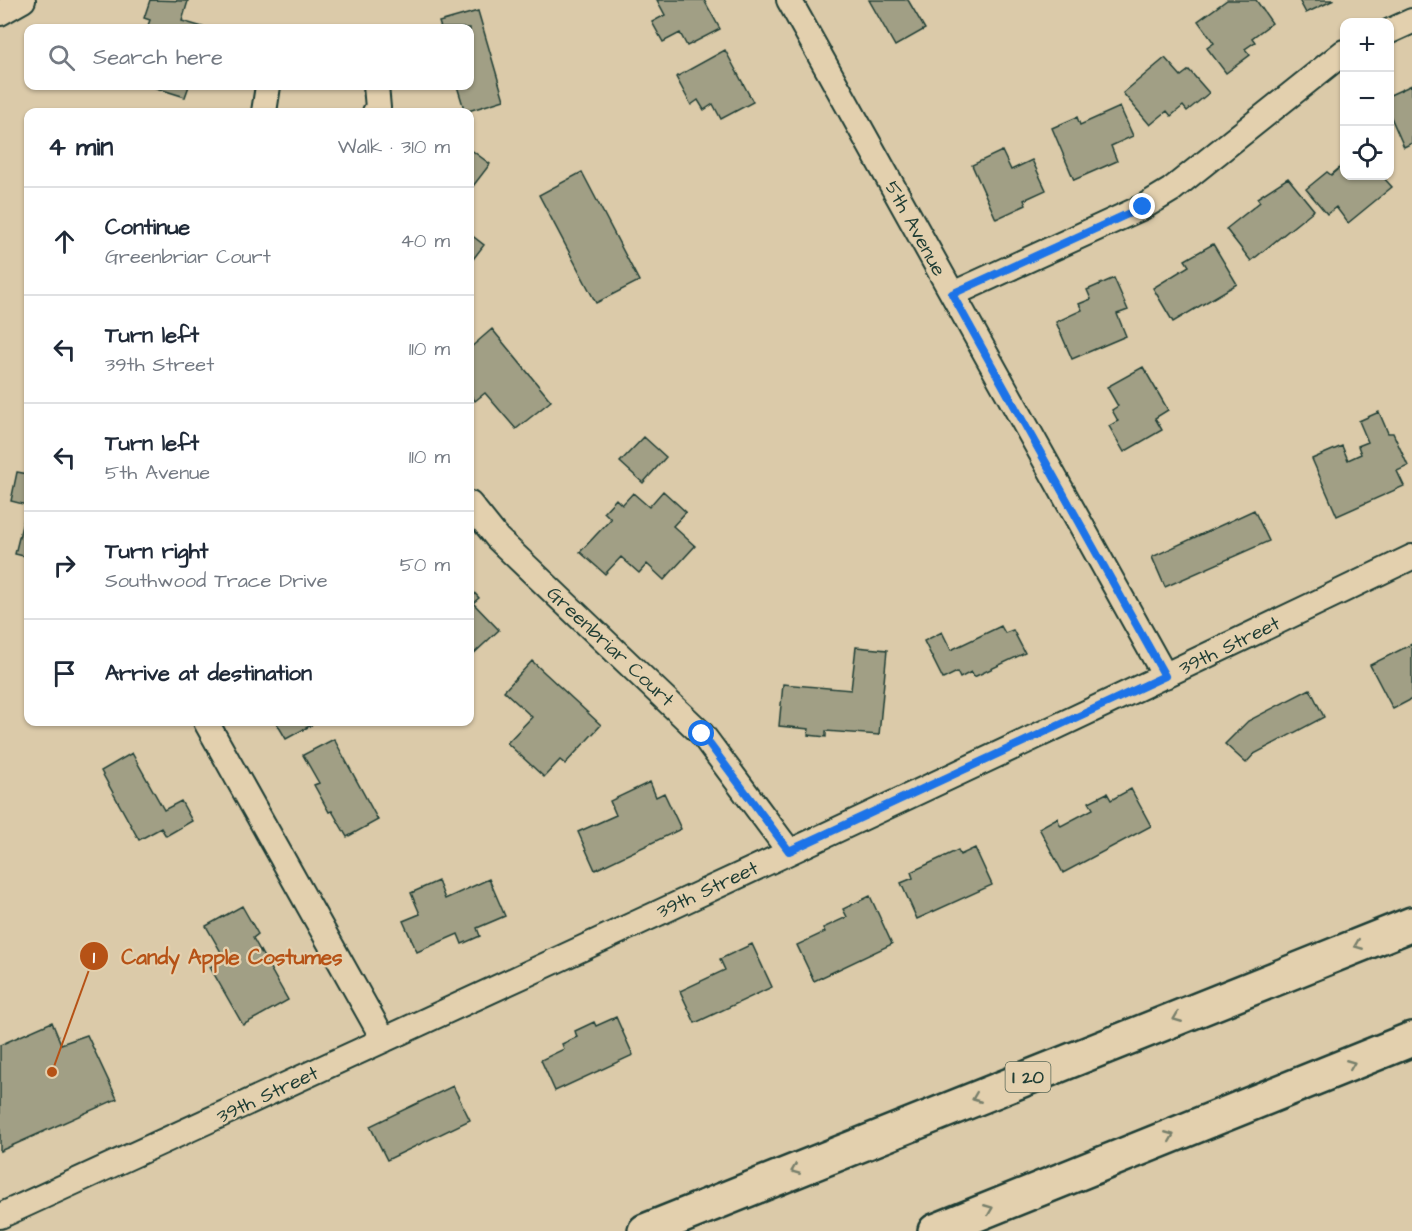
<!DOCTYPE html>
<html lang="en">
<head>
<meta charset="utf-8">
<style>
	body { margin:0; font-family:"Architects Daughter",sans-serif; background:#f6f6f7; color:#1f2937 }
	.controls { position:absolute; right:18px; top:18px; display:grid; overflow:hidden; border-radius:12px; box-shadow:0 2px 4px #0004 }
	.controls button { width:54px; height:54px; display:grid; place-items:center; padding:0; border:0; border-bottom:2px solid #e0e1e3; background:#fff; color:#1f2937; font:30px sans-serif }
	.stop { position:absolute; width:18px; height:18px; margin:-14px; border:4px solid #1a73e8; border-radius:50%; background:#fff }
	.stop.end { background:#1a73e8; border-color:#fff; box-shadow:0 2px 6px #0008 }
	.list { margin:0; padding:0; list-style:none }
	h2 { display:flex; justify-content:space-between; align-items:center; height:78px; margin:0; padding:0 24px; font-size:26px }
	h2 small { font-size:20px; font-weight:400; color:#747a83 }
	.list li { display:grid; grid-template-columns:39px 1fr auto; gap:18px; align-items:center; box-sizing:border-box; height:108px; padding:0 24px; border-top:2px solid #e0e1e3 }
	.list b { display:block; font-size:22px; white-space:nowrap }
	.list p { margin:0; font-size:20px; white-space:nowrap; color:#747a83 }
	.list em { font-size:20px; font-style:normal; color:#747a83 }
	.icon { flex:none; width:33px; height:33px; fill:none; stroke:currentColor; stroke-width:2; stroke-linecap:round; stroke-linejoin:round }
	.map { position:relative; flex:none; width:1412px; height:1231px; overflow:hidden }
	.search { position:absolute; background:#fff; box-shadow:0 2px 4px #0004; left:24px; top:24px; width:450px; height:66px; display:flex; align-items:center; gap:15px; box-sizing:border-box; padding:0 21px; border-radius:12px; color:#747a83; font-size:22px }
	.panel { position:absolute; background:#fff; box-shadow:0 2px 4px #0004; left:24px; top:108px; width:450px; height:618px; border-radius:12px }
	.map>svg:first-child { display:block }
	.building { fill:#a19f85; stroke:#1f3d34; stroke-width:1.5 }
	.lines { fill:none; stroke-linecap:round; stroke-linejoin:round }
	.minor-casing { stroke:#1f3d34; stroke-width:28 }
	.motorway-casing { stroke:#1f3d34; stroke-width:38 }
	.minor { stroke:#e3d0ae; stroke-width:24 }
	.motorway { stroke:#e3d0ae; stroke-width:33 }
	.oneway { stroke:#777f6b }
	.route { stroke:#1a73e8; stroke-width:8 }
	.labels { text-anchor:middle; stroke-width:4.5; stroke-linejoin:round; paint-order:stroke }
	.shield { fill:#e3d0ae; stroke:#5a6959; stroke-width:1.5 }
	.shield-label { font-size:18px; font-weight:bold; fill:#1f3d34 }
	.street-label { font-size:20px; fill:#1f3d34; stroke:#e3d0ae }
	.leader { fill:none; stroke:#b65216; stroke-width:2 }
	.callout-dot { fill:#b65216; stroke:#e3d0ae; stroke-width:2 }
	.mark-label { font-size:18px; text-anchor:middle; font-weight:bold; fill:#fff }
	.callout-label { font-size:21px; text-anchor:middle; font-weight:bold; fill:#b65216; stroke:#e3d0ae; stroke-width:4.5; stroke-linejoin:round; paint-order:stroke }
</style>
</head>
<body>
<div class="map">
<svg width="1412" height="1231" viewBox="0 0 1412 1231">
	<rect width="100%" height="100%" fill="#dbcaa9"/>
	<filter id="ink" filterUnits="userSpaceOnUse"><feTurbulence type="fractalNoise" baseFrequency=".0167" numOctaves="2"/><feDisplacementMap in="SourceGraphic" scale="12" xChannelSelector="R" yChannelSelector="G"/><feConvolveMatrix kernelMatrix="1 2 1 2 8 2 1 2 1" color-interpolation-filters="sRGB"/></filter>
	<g filter="url(#ink)">
		<path class="building" d="M150,0L188,1L182,21L206,28H147L150,20L144,18Z
			M657,0H704L720,29L687,46L680,33L663,42L652,22L665,15Z
			M869,0H908L925,29L895,46Z
			M1227,0H1256L1272,23L1252,38L1255,42L1245,49L1250,55L1226,73L1207,48L1214,43L1198,21Z
			M1299,0H1334L1306,13Z
			M478,11L504,100L465,112L457,86H470V28H441L439,22Z
			M725,50L753,102L721,119L713,104L704,110L698,100L691,105L676,77Z
			M1165,58L1181,76L1189,70L1209,93L1187,111L1183,106L1171,116L1167,111L1150,125L1123,93Z
			M1412,85V143L1404,147L1390,115V95Z
			M150,86H189L185,97Z
			M1120,107L1133,136L1111,146L1117,161L1074,180L1052,128L1077,117L1080,125Z
			M470,149L490,164L470,190Z
			M1002,151L1011,170L1032,160L1046,190L1024,200L1026,205L996,219L972,165Z
			M1344,164V176H1382L1392,187L1348,223L1336,207L1327,214L1306,189L1327,172L1331,175Z
			M582,172L639,281L596,303L539,195Z
			M1288,178L1314,210L1251,261L1226,229L1260,202L1257,198Z
			M470,234L484,245L470,263Z
			M1213,244L1237,284L1173,322L1153,288L1189,266L1185,260Z
			M1114,278L1128,310L1117,314L1126,336L1072,359L1056,322L1082,310L1079,304L1091,299L1087,290Z
			M492,329L551,401L516,429L485,393L475,401L470,394V348Z
			M1143,367L1168,410L1155,418L1162,430L1124,452L1109,426L1118,421L1112,410L1118,406L1107,387Z
			M1379,412L1388,433H1393L1408,466L1397,471L1404,486L1337,516L1312,459L1342,446L1348,460L1361,454L1358,446L1368,442L1359,421Z
			M644,437L666,457L643,483L620,462Z
			M17,472L28,474V557L15,554L27,505L11,501Z
			M663,491L686,512L673,526L695,546L664,580L647,564L639,573L621,557L605,574L580,552L611,519L604,512L616,499L622,505L633,493L649,507Z
			M1254,510L1269,541L1165,587L1152,557Z
			M470,588L479,598L473,603L499,630L470,657Z
			M1001,626L1005,633L1013,630L1025,653L974,677L971,672L960,678L957,672L943,679L924,641L942,632L951,650Z
			M1412,644V699L1393,709L1370,665Z
			M856,647L887,650L879,735L826,731V737L808,735L809,729L779,726L783,684L851,690Z
			M532,661L601,725L565,764L560,760L544,777L507,743L532,717L504,691Z
			M1310,689L1324,717L1254,754L1246,763L1225,744L1248,721Z
			M276,722H317L286,739Z
			M334,739L378,820L347,837L332,811L329,812L314,785L319,783L303,755Z
			M132,753L164,810L181,801L192,821L166,836L161,828L139,840L101,771Z
			M650,782L656,797L664,793L681,829L595,870L578,832L616,815L610,801Z
			M1131,789L1151,826L1063,873L1039,828L1057,818L1061,826L1093,809L1089,802L1107,793L1111,800Z
			M975,848L992,885L917,919L901,883L913,878L911,872L958,850L960,855Z
			M489,879L505,916L477,928L480,936L462,944L458,934L417,952L403,921L420,914L411,893L438,881L445,899Z
			M870,896L892,944L814,981L797,945L825,932L823,928L847,917L843,909Z
			M242,906L258,934L253,938L288,1000L243,1025L210,967L225,959L206,926Z
			M752,944L772,987L695,1023L680,991L725,970L720,959Z
			M616,1017L633,1055L555,1091L541,1060L564,1049L562,1044L577,1037L575,1031L594,1022L596,1026Z
			M52,1022L61,1044L87,1035L117,1099L0,1151V1045Z
			M453,1086L470,1120L387,1160L370,1126Z"/>
		<g class="lines">
			<defs>
				<path id="minor" d="M789,0L1165,676
					M0,13L23,0
					M1390,31L1412,21
					M264,112L268,86
					M375,112L378,108L376,86
					M953,294L1143,207L1171,190L1344,52
					M470,504L498,539L702,734L789,851
					M206,722L384,1040
					M0,1216C472,1000 944,783 1412,557"/>
				<path id="motorway" d="M645,1231L1412,924
					M935,1231L1412,1039"/>
			</defs>
			<use href="#minor" class="minor-casing"/>
			<use href="#motorway" class="motorway-casing"/>
			<use href="#minor" class="minor"/>
			<use href="#motorway" class="motorway"/>
		</g>
		<defs><path id="oneway-chevron" d="M-2-3.5L2.5 0L-2 3.5" fill="none" stroke-width="1.6" stroke-linecap="round" stroke-linejoin="round" transform="scale(1.5)"/></defs>
		<g class="oneway">
			<use href="#oneway-chevron" transform="translate(1358 945) rotate(158)"/>
			<use href="#oneway-chevron" transform="translate(1177 1018) rotate(158)"/>
			<use href="#oneway-chevron" transform="translate(1351 1064) rotate(-22)"/>
			<use href="#oneway-chevron" transform="translate(976 1098) rotate(158)"/>
			<use href="#oneway-chevron" transform="translate(1170 1136) rotate(-22)"/>
			<use href="#oneway-chevron" transform="translate(795 1170) rotate(158)"/>
			<use href="#oneway-chevron" transform="translate(989 1209) rotate(-22)"/>
		</g>
	</g>
	<g class="lines" filter="url(#ink)">
		<path class="route" d="M702,734L789,851L1165,676L952,294L1143,207"/>
	</g>
	<g class="labels">
		<rect class="shield" x="1005.5" y="1062" width="45" height="30" rx="4.5"/>
		<g class="shield-label">
			<text x="1028" y="1083">I 20</text>
		</g>
		<g class="street-label">
			<text transform="translate(916 228) rotate(61)" y="7">5th Avenue</text>
			<text transform="translate(1229 645) rotate(-26)" y="7">39th Street</text>
			<text transform="translate(611 646) rotate(43)" y="7">Greenbriar Court</text>
			<text transform="translate(707 889) rotate(-25)" y="7">39th Street</text>
			<text transform="translate(267 1094) rotate(-25)" y="7">39th Street</text>
		</g>
	</g>
	<path class="leader" d="M52 1072L94 956"/>
	<g class="callout-dot">
		<circle cx="52" cy="1072" r="6"/>
		<circle cx="94" cy="956" r="15"/>
	</g>
	<g class="mark-label">
		<text x="94" y="963">1</text>
	</g>
	<g class="callout-label">
		<text x="232" y="964">Candy Apple Costumes</text>
	</g>
</svg>
<div class="controls">
<button>+</button>
<button>−</button>
<button><svg class="icon" aria-label="locate" viewBox="0 0 24 24"><circle cx="12" cy="12" r="6"/><path d="M12 2v4M12 18v4M2 12h4M18 12h4"/></svg></button>
</div>
<div class="stop" style="left:702px;top:734px"></div>
<div class="stop end" style="left:1143px;top:207px"></div>
<div class="search"><svg class="icon" aria-label="search" viewBox="0 0 24 24"><circle cx="10" cy="10" r="6"/><path d="M15 15l6 6"/></svg>Search here</div>
<section class="panel">
<h2>4 min<small>Walk · 310 m</small></h2>
<ul class="list">
<li><svg class="icon" aria-label="ahead" viewBox="0 0 24 24"><path d="M12 20V5M6 11l6-6 6 6"/></svg><div><b>Continue</b><p>Greenbriar Court</p></div><em>40 m</em></li>
<li><svg class="icon" aria-label="left" viewBox="0 0 24 24"><path d="M17 20v-9H6M10 6l-5 5 5 5"/></svg><div><b>Turn left</b><p>39th Street</p></div><em>110 m</em></li>
<li><svg class="icon" aria-label="left" viewBox="0 0 24 24"><path d="M17 20v-9H6M10 6l-5 5 5 5"/></svg><div><b>Turn left</b><p>5th Avenue</p></div><em>110 m</em></li>
<li><svg class="icon" aria-label="right" viewBox="0 0 24 24"><path d="M7 20v-9h11M14 6l5 5-5 5"/></svg><div><b>Turn right</b><p>Southwood Trace Drive</p></div><em>50 m</em></li>
<li><svg class="icon" aria-label="arrive" viewBox="0 0 24 24"><path d="M6 21V4h12l-3 4 3 4H6"/></svg><div><b>Arrive at destination</b></div></li>
</ul>
</section>
</div>
</body>
</html>
